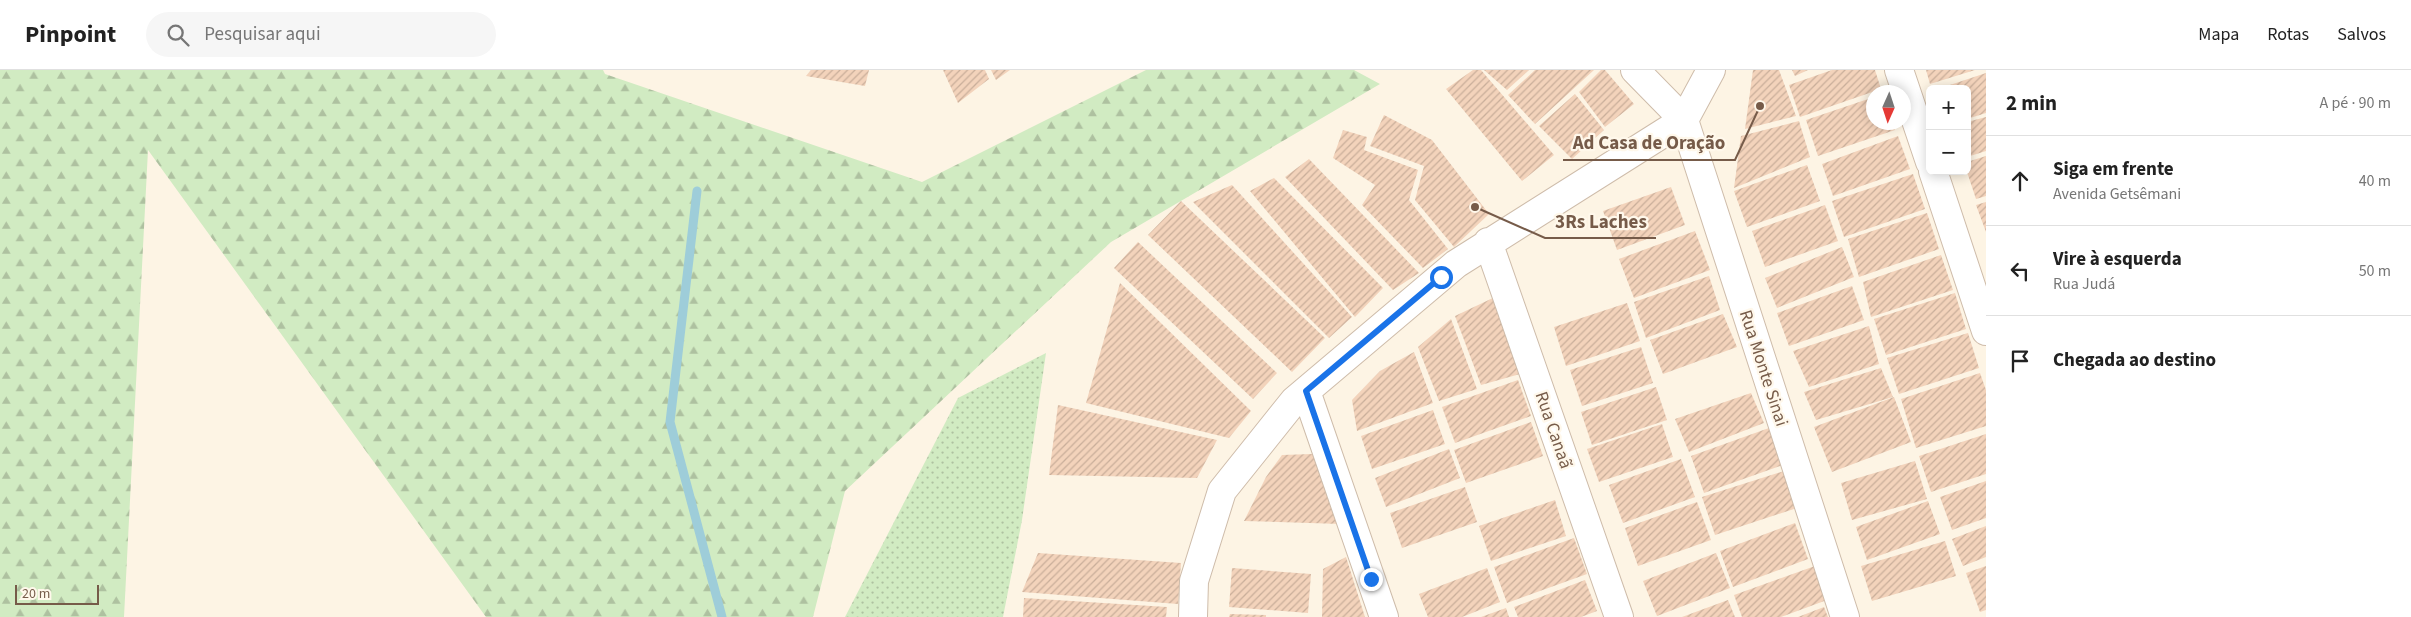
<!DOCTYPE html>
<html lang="pt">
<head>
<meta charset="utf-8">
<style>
	body { margin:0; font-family:"Source Sans 3",sans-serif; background:#f6f6f6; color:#222 }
	.controls { position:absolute; right:15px; top:15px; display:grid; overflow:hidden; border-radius:8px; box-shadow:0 2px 12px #0003 }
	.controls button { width:45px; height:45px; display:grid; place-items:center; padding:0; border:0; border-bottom:1px solid #e0e0e0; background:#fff; color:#222; font:25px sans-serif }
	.compass { position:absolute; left:1866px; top:15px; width:45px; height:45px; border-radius:50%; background:#fff; box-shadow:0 2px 12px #0003; rotate:183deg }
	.scale { position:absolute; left:15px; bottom:12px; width:84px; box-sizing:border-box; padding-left:5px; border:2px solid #765b49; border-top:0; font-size:14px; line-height:18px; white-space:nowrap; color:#765b49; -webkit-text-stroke:4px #fff8eb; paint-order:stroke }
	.stop { position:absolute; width:15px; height:15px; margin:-11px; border:4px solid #1a73e8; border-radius:50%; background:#fff }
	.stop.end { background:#1a73e8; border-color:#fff; box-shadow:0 1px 5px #0008 }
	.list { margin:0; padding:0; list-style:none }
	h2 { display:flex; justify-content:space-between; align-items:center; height:65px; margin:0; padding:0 20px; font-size:21px }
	h2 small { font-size:16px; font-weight:400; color:#767676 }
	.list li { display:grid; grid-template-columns:32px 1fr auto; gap:15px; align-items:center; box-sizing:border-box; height:90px; padding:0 20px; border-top:1px solid #e0e0e0 }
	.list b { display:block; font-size:19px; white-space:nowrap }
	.list p { margin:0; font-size:16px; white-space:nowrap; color:#767676 }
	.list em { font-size:16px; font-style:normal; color:#767676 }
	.icon { flex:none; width:28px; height:28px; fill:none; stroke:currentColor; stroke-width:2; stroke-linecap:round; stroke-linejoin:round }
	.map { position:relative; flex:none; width:1986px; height:547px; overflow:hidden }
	header { display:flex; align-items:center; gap:30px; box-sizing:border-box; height:70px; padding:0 25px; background:#fff; border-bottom:1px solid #e0e0e0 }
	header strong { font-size:24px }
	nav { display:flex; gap:28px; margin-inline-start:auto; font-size:18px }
	.search { width:350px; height:45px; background:#f6f6f6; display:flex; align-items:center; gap:12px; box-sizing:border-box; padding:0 18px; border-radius:28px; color:#767676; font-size:19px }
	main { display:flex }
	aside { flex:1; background:#fff }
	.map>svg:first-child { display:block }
	.grass { fill:url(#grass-dots) }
	.forest { fill:url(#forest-firs) }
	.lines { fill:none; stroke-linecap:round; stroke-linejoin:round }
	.stream { stroke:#9ecdd9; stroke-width:9 }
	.building { fill:url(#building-hatch) }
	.minor-casing { stroke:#cebcaa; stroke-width:30 }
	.minor { stroke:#fff; stroke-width:28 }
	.route { stroke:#1a73e8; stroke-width:6 }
	.labels { text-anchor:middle; stroke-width:4.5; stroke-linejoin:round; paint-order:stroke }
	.street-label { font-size:18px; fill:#765b49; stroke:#fff8eb }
	.leader { fill:none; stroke:#765b49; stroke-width:2 }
	.callout-dot { fill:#765b49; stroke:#fff8eb; stroke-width:2 }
	.callout-label { font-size:19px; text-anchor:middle; font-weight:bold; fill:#765b49; stroke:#fff8eb; stroke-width:4.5; stroke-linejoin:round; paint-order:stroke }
</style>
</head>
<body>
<header>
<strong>Pinpoint</strong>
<div class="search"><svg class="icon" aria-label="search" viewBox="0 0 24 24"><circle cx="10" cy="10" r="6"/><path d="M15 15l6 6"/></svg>Pesquisar aqui</div>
<nav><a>Mapa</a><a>Rotas</a><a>Salvos</a></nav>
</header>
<main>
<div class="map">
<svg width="1986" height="547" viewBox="0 0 1986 547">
	<defs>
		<pattern id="grass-dots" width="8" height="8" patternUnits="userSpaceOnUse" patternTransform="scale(1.25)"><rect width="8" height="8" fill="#d1ebc2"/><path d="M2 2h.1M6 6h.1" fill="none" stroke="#aec1a0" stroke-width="1.8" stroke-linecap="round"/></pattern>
		<pattern id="forest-firs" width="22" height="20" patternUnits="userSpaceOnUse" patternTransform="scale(1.25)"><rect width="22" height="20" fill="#d1ebc2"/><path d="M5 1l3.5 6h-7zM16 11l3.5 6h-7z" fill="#aec1a0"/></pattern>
		<pattern id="building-hatch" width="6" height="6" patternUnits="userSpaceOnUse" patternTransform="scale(1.25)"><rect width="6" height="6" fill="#f3d3bb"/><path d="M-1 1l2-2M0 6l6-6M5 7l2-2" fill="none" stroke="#c9ae9a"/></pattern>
	</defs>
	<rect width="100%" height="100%" fill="#fdf4e4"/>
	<path class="grass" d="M1046,283L1022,450L1003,547H845L958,328Z"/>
	<path class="forest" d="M0,0H603L605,4L922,112L1146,0H1354L1380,14L1111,172L845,421L813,547H486L148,80L124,547H0Z"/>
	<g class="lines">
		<path class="stream" d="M697,121L670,352L722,547"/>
	</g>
	<path class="building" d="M811,0H869L865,16L806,6Z
		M943,0H985L989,9L958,33Z
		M991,0H1010L996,10Z
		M1473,0H1481L1554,85L1522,111L1446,19Z
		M1484,0H1529L1507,20Z
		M1535,0H1594L1535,54L1508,25Z
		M1601,0H1605L1634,34L1605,57L1579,22Z
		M1753,0H1779L1796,46L1745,59Z
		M1792,0H1808L1795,6Z
		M1832,0H1875L1881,19L1800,47L1789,15Z
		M1926,0H1975L1930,14Z
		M1986,3V43L1967,49V19H1938Z
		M1575,24L1604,60L1572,89L1539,56Z
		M1874,27V52H1892L1895,60L1818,86L1806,50Z
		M1384,45L1432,70L1489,144L1454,177L1415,130L1424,96L1370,76Z
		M1986,47V81L1967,87V52Z
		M1799,51L1810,87L1734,118L1741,66Z
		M1343,60L1367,67L1364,80L1418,100L1409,130L1448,179L1423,198L1362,135L1375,115L1333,88Z
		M1898,66L1910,99L1833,126L1822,94Z
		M1986,86V126L1976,129L1967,102V92Z
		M1309,89L1419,203L1393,220L1285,107Z
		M1807,95L1820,131L1747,157L1734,121Z
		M1913,104L1925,139L1844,167L1832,131Z
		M1274,108L1383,218L1355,247L1250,121Z
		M1232,115L1352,247L1329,268L1193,132Z
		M1671,117L1685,155L1617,180L1603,141Z
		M1181,131L1325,268L1292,302L1148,165Z
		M1986,132V162L1976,135Z
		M1825,135L1838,171L1765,197L1752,161Z
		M1927,143L1939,179L1859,207L1848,169Z
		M1695,161L1710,200L1634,228L1619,189Z
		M1138,172L1277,303L1253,329L1114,198Z
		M1842,177L1854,207L1777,238L1765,208Z
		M1941,185L1953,220L1871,247L1863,212Z
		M1709,206L1720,240L1646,268L1634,232Z
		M1120,213L1251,341L1229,368L1086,333Z
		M1852,216L1864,250L1789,276L1777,243Z
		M1955,223L1966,259L1886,285L1874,249Z
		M1495,227L1520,304L1481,315L1455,246Z
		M1627,233L1640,271L1566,296L1554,257Z
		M1723,244L1737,277L1663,304L1650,270Z
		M1451,249L1477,319L1439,331L1418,277Z
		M1869,256L1879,294L1809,317L1793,281Z
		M1968,263L1979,298L1899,324L1887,288Z
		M1641,277L1653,313L1582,336L1570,300Z
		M1414,282L1433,333L1357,361L1352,330L1380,301Z
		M1881,298L1893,327L1816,350L1804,322Z
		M1980,303L1986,320V356L1916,378L1901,329Z
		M1518,310L1531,346L1455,373L1442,337Z
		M1656,317L1667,350L1592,375L1581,342Z
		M1751,323L1764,353L1689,382L1675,349Z
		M1894,327L1911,372L1832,402L1814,357Z
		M1058,335L1217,370L1197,408L1049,405Z
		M1433,340L1445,374L1372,399L1361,366Z
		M1531,352L1543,386L1466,413L1454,380Z
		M1662,354L1673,387L1599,412L1587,379Z
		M1769,358L1783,395L1704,423L1691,386Z
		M1986,364V404L1931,422L1919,386Z
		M1449,379L1460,408L1386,437L1375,408Z
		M1312,384L1325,400L1341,454L1244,451L1266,407L1282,385Z
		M1681,389L1695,427L1623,453L1609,415Z
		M1915,391L1927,429L1852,450L1841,413Z
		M1784,401L1797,438L1715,465L1702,427Z
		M1986,411V448L1952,460L1940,427Z
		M1465,417L1477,452L1402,478L1390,443Z
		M1555,430L1566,466L1491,491L1479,456Z
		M1928,431L1940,464L1867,490L1856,457Z
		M1697,432L1711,470L1638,496L1625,458Z
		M1795,453L1808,489L1733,517L1720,481Z
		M1986,456V487L1963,496L1952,469Z
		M1574,468L1587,504L1507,533L1494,497Z
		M1945,471L1956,506L1872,531L1861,496Z
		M1038,483L1181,493L1178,534L1022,522Z
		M1716,483L1730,518L1657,546L1643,511Z
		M1346,487L1365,547H1322L1323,499Z
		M1815,496L1827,530L1781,547H1742L1734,525Z
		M1986,496V540L1980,542L1966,503Z
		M1232,498L1311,504L1308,543L1229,537Z
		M1487,498L1500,532L1462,547H1428L1419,524Z
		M1585,510L1597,541L1581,547H1518L1514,537Z
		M1024,528L1167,537L1166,547H1023Z
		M1728,530L1735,547H1682Z
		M1824,537L1828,547H1798Z
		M1506,538L1509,547H1481Z
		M1230,544L1266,545V547H1229Z"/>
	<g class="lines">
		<defs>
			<path id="minor" d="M1635,0L1684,50L1845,547
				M1899,0L1930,92
				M1933,101L1986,261
				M1488,172L1619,547
				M1306,321L1384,547
				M1193,547L1194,511L1222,421L1294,331L1456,194L1684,50L1711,0"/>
		</defs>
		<use href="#minor" class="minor-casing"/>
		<use href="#minor" class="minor"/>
	</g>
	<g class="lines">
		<path class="route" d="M1371,509L1306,321L1441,207"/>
	</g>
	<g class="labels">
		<g class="street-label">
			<text transform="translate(1764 298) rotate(72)" y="6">Rua Monte Sinai</text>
			<text transform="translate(1554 360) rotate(71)" y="6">Rua Canaã</text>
		</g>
	</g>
	<path class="leader" d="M1760 36L1735 90H1563M1475 137L1545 168H1656"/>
	<g class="callout-dot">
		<circle cx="1760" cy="36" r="5"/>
		<circle cx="1475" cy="137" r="5"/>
	</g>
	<g class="callout-label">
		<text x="1649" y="79">Ad Casa de Oração</text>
		<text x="1601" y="158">3Rs Laches</text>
	</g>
</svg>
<div class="controls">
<button>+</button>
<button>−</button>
</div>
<svg class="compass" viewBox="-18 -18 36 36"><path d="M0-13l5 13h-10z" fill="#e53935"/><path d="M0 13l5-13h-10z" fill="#767676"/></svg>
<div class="scale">20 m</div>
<div class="stop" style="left:1441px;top:207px"></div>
<div class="stop end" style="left:1371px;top:509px"></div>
</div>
<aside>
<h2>2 min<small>A pé · 90 m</small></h2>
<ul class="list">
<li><svg class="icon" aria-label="ahead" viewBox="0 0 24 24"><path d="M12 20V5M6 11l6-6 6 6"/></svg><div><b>Siga em frente</b><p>Avenida Getsêmani</p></div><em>40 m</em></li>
<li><svg class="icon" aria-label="left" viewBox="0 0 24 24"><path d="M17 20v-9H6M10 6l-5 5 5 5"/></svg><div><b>Vire à esquerda</b><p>Rua Judá</p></div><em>50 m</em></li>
<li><svg class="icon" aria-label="arrive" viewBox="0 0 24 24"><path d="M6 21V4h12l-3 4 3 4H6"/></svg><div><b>Chegada ao destino</b></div></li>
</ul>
</aside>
</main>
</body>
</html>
